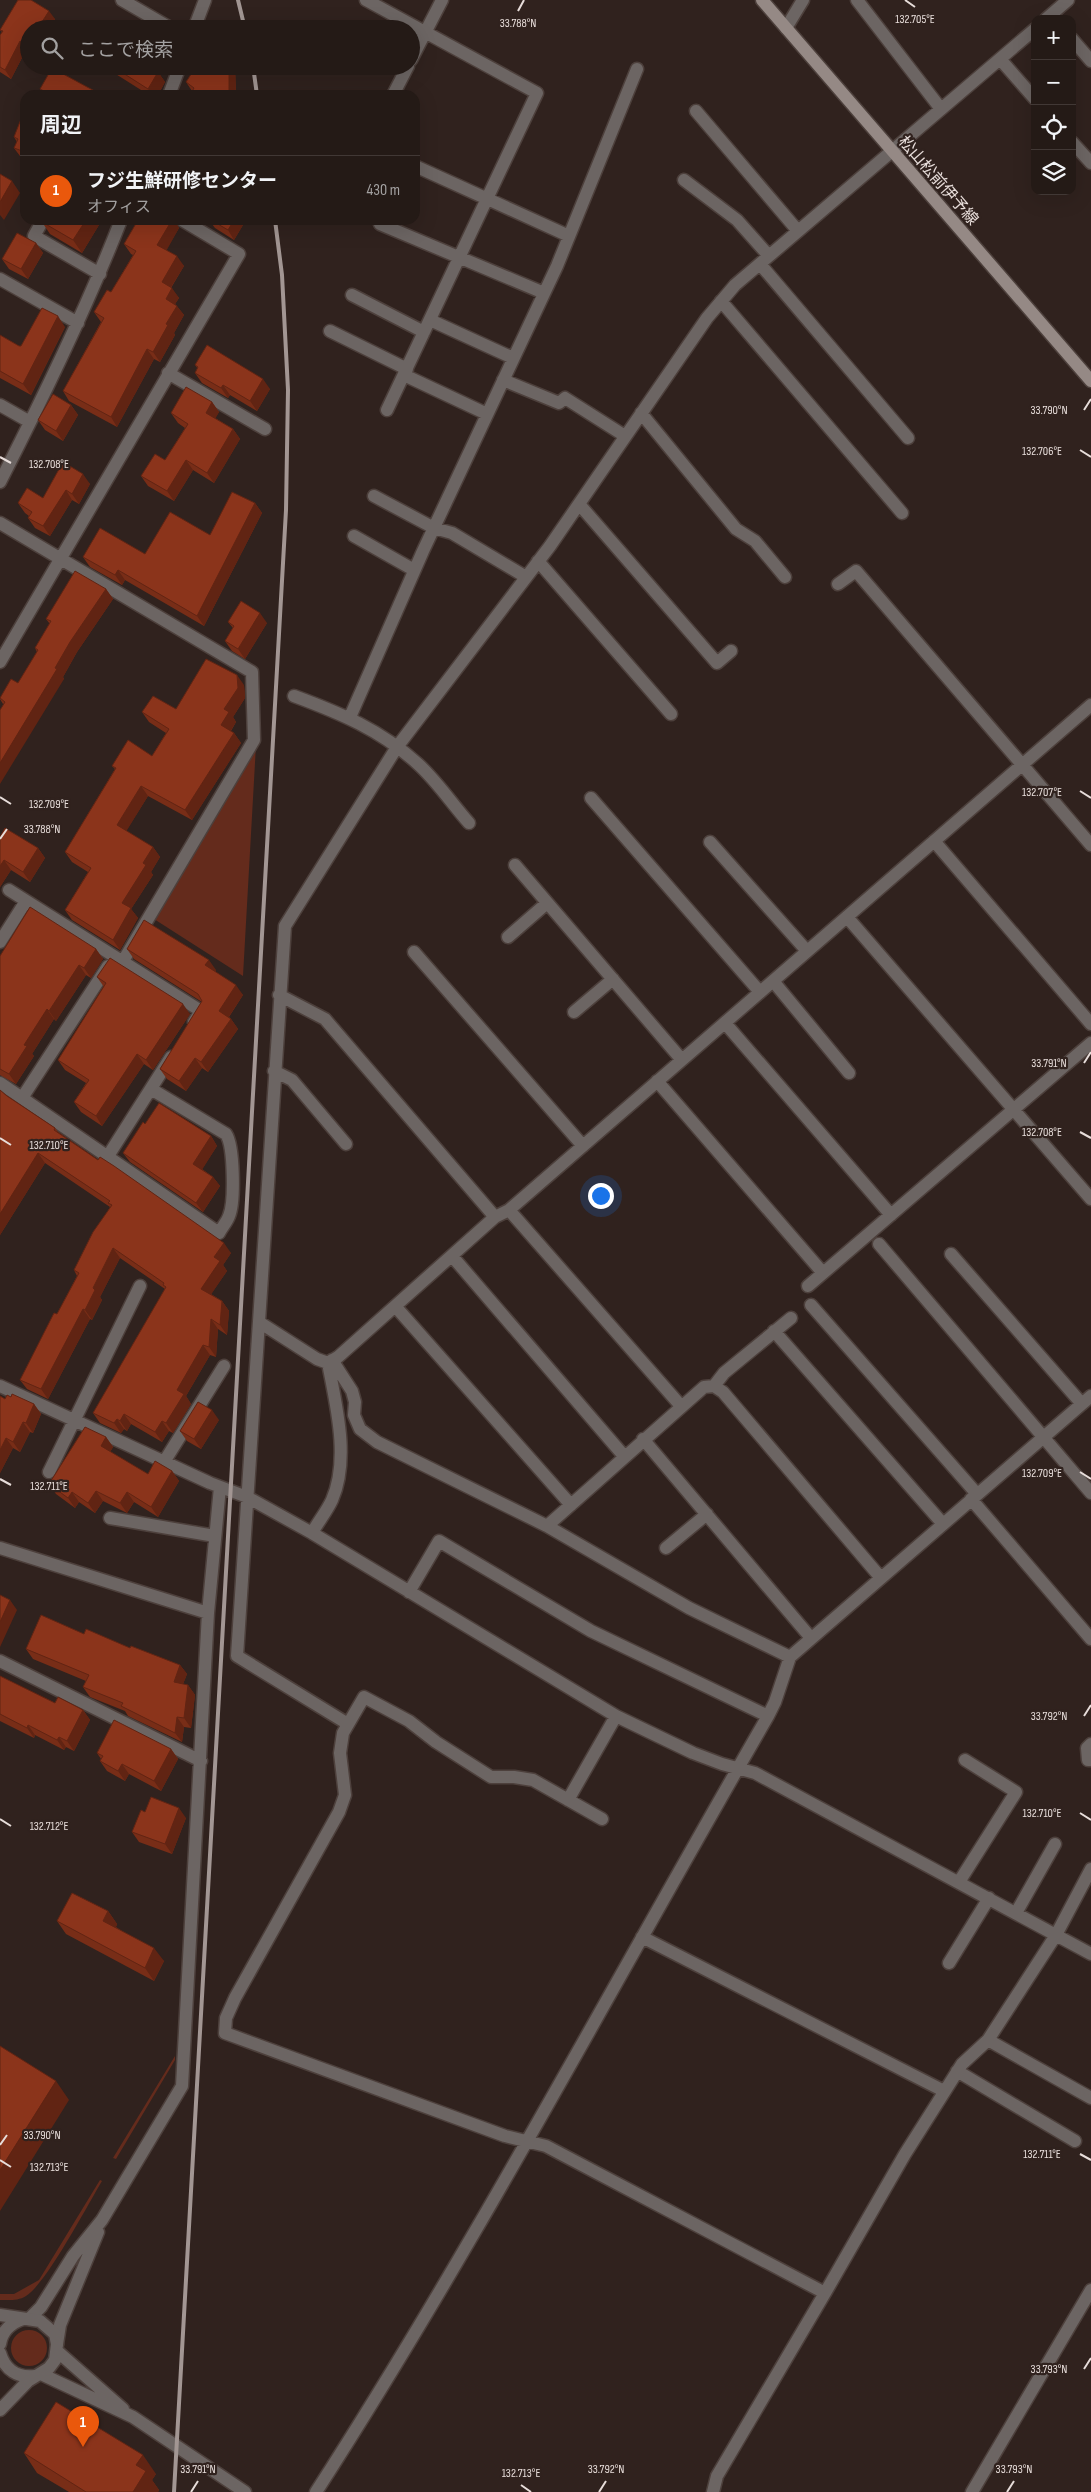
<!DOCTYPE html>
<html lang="ja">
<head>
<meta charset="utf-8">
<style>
	body { margin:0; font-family:"Sofia Sans Condensed","Noto Sans JP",sans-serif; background:#2c231f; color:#f1f3f6 }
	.controls { position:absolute; right:15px; top:15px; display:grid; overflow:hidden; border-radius:10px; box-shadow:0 5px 20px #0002 }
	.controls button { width:45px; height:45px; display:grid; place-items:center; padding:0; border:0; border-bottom:1px solid #413835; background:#241a16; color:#f1f3f6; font:25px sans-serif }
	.you { position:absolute; left:600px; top:1195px; width:18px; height:18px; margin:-12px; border:4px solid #fff; border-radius:50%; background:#1a73e8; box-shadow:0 0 0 8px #1a73e833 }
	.badge { display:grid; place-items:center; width:32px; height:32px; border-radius:50%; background:#ea580c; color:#fff; font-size:16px; font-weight:700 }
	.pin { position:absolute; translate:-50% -41px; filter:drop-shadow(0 1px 2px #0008) }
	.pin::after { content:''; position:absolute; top:26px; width:18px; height:15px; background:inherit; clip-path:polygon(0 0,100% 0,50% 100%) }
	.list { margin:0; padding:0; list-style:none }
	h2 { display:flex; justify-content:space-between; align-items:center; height:65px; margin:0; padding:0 20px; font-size:21px }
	h2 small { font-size:16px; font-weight:400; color:#a3a1a1 }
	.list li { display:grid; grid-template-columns:32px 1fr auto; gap:15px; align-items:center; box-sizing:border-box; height:70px; padding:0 20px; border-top:1px solid #413835 }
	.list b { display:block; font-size:19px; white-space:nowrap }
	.list p { margin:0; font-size:16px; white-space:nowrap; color:#a3a1a1 }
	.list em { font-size:16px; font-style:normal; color:#a3a1a1 }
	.icon { flex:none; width:28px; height:28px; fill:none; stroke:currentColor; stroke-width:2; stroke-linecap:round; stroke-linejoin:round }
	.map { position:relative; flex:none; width:1091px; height:2492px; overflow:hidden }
	.search { position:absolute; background:#241a16; box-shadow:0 5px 20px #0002; left:20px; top:20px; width:400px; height:55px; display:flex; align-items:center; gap:12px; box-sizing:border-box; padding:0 18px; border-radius:28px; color:#a3a1a1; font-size:19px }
	.panel { position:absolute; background:#241a16; box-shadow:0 5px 20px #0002; left:20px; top:90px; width:400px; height:135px; border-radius:15px }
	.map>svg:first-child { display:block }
	.green { fill:#642b1c }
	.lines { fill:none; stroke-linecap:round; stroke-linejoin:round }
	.minor-casing { stroke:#4d403c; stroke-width:15 }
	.tertiary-casing { stroke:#4d403c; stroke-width:15 }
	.secondary-casing { stroke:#4d403c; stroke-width:15 }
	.minor { stroke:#6c6563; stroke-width:12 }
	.tertiary { stroke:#6c6563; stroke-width:12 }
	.secondary { stroke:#958985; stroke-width:12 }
	.rail { stroke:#a29693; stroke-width:4 }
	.wall { fill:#782d17 }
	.shaded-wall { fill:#612413 }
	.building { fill:#8b341b; stroke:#612413 }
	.ticks { fill:none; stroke:#e7ddda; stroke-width:2 }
	.labels { text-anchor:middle; stroke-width:4.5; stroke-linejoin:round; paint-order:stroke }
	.street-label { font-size:16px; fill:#e7ddda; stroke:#30221e }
	.ticks-label { font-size:12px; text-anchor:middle; fill:#e7ddda; stroke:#30221e; stroke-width:4.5; stroke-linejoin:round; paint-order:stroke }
</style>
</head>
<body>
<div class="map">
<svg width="1091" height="2492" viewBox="0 0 1091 2492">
	<rect width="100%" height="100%" fill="#30221e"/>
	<path class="green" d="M256,745L243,976L154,919Z
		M175,2056V2060L116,2159L113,2158Z
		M100,2180L102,2181C87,2206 46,2284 26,2296C18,2301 9,2300 0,2300V2294H14L39,2280Z
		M11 2348a18 18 0 1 1 36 0a18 18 0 1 1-36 0Z"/>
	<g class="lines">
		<defs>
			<path id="minor" d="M122,0L172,29
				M366,0L537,93L387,410
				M857,0L941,109
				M1046,19L1068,0
				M786,28L803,0
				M194,29L205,0
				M1072,39L1091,61
				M1000,59L1035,99
				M411,60L442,0
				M169,95L180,66
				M393,95L408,66
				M696,111L798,231
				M1072,142L1091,163
				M415,166L569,236
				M684,180L737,220L769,256
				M43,220L34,236L100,274
				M380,224L544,293
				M760,264L908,438
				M0,279L78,323
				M352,295L424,332
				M721,301L902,513
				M430,320L513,358
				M330,331L407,369
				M168,373L265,429
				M404,375L487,414
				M503,380L559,403L565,398L625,436
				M0,405L30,422
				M641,413L736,529L755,541L785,577
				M0,482C44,396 86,310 121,220
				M374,496L434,528L452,533L526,577
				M579,504L717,663L731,651
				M0,523L252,672L254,740L123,961
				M354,536L414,570
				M538,561L671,714
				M838,584L856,571L1091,845
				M0,662L239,254L182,220
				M294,696C340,713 381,730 418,764C437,781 452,804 469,823
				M350,717L423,551L557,266L637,69
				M591,798L760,992
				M934,841L1091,1024
				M710,842L807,951
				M515,865L682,1060
				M9,890L201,1011L194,1022
				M847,917L1091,1199
				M508,937L547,903
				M0,942L26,901
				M414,952L583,1146
				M773,981L849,1073
				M279,995L325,1019L495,1217
				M574,1012L613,979
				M725,1023L891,1215
				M274,1071L292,1080L346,1144
				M657,1081L823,1273
				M0,1083L219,1233C222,1227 227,1222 229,1216C235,1202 234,1146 226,1134L151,1089
				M22,1098L108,966
				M108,1156L171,1057
				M509,1210L681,1406
				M879,1244L1091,1493
				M951,1254L1082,1404
				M452,1256L624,1456
				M808,1286L1091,1043
				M811,1305L977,1494
				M395,1306L571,1505
				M259,1322L317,1359L328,1363L338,1357L495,1217L509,1210L1091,705
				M774,1331L943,1524
				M332,1360L352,1391L355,1402L354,1415L360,1429L377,1442L547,1526L689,1608L790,1657
				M0,1386L210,1483L247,1497L312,1533L616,1716L693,1753L722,1764L755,1773L1091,1954
				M714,1386L724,1373L791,1318
				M643,1439L811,1638
				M164,1462L224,1366
				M49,1472L140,1286
				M971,1499L1091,1639
				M110,1518L215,1536
				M547,1526L704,1387L714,1386L723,1392L881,1578
				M312,1533C318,1522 327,1511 332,1500C350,1459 336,1405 328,1363
				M0,1548L208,1613
				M666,1548L707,1514
				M409,1592L439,1541L591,1631L768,1716
				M0,1661L201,1761
				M348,1724L237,1656L285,926L397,747L550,546L707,318L735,285L1035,29
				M1091,1744L1087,1748L1088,1760H1091
				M568,1800L616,1716
				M602,1819L533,1780L514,1777H491L436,1742L409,1721L364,1697L343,1733L340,1753L345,1795L339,1812L235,1998L226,2018L225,2033L505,2136L546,2146L825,2293L717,2476L713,2492
				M959,1882L1016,1792L965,1760
				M1016,1913L1055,1844
				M642,1937L944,2091
				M949,1963L989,1898
				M988,2040L1091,2098
				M957,2071L1075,2141
				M825,2293L905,2154L962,2064L988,2040L1056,1935L1091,1869
				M30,2318L41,2307L73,2256L102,2220L182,2086L208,1613L220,1487
				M57,2344L60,2325L98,2232
				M316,2492C478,2241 618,1975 768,1716L775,1702L790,1657L1091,1396
				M972,2492L1091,2290"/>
			<path id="tertiary" d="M0,2315L40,2321L55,2334L57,2344L55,2360L49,2368L28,2381L0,2410
				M0,2344C2,2331 11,2323 23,2319
				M57,2351L123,2409
				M0,2353C5,2370 18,2378 35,2376
				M41,2374L133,2417L245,2492"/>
			<path id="secondary" d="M762,0L1091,381"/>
		</defs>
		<use href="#minor" class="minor-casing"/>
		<use href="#tertiary" class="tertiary-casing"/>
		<use href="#secondary" class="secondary-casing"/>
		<use href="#minor" class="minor"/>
		<use href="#tertiary" class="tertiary"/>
		<use href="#secondary" class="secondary"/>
		<path class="rail" d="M238,0L245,29
			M253,66L257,95
			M174,2492L286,510L288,390L282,275L275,220"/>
	</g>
	<path class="wall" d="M18,0L55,19L49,29H29V52L26,50L11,79L0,72V35L2,32L0,30Z
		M103,66H148L158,72L165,82L158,95H149Z
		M235,66L236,94L192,91L186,82L198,70Z
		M40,89L102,95H45Z
		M25,121V161L23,160L14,148L17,142L14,137Z
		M102,220L82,253L50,234L42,222Z
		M136,220H174L179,228L166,250L184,266L171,288L179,298L175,304L184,315L174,333L175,335L160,362L154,359L117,427L69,401L63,391L101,322L94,312L111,292L133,255L131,254L124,244L137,222Z
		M209,220H246L234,240L215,228Z
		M36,243L43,253L28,279L9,269L2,259Z
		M65,327L31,395L0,378V335L19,346H21Z
		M195,365L270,389L257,411L230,395L228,398L202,383L195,373L198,369Z
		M212,402L219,412L215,418L233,429L240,439L214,483L193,470L174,501L148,486L141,476L165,460L185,428L178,423L171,413Z
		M71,405L78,415L63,441L45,430L38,420Z
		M63,462L90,484L79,504L72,500L50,536L35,528L28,518L29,516L25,513L18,503L43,498Z
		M255,503L262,513L204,626L125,580L122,585L90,567L83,557L145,554L210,535Z
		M106,589L113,599L77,652L63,677L64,679L3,704L0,699L18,683L37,652L35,648L50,624L46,619Z
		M228,622L267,623L245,659L232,651L225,641L233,628Z
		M244,685L245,698L233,717L236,722L231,731L234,733L241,743L192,820L148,796L126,831L153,847L160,857L151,872L153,875L131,909L138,918L120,950L72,920L65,910L88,872L72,862L65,852L115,769L112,766L152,756L166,733L149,722L142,712L176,709Z
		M0,837L38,848L45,858L30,882L11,870L0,887Z
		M96,949L103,959L91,978L86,975L56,1021L54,1019L32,1054L34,1056L16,1084L0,1075V956Z
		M127,949L216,970L215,971L243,995L229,1017L231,1019L238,1029L208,1072L202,1068L186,1091L167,1079L160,1069L202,1002L134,959Z
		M97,977L190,1014L153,1070L144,1064L102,1126L81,1112L74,1102L86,1083L65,1070L58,1060L104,987Z
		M7,1096L55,1128L58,1132L231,1253L223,1265L227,1271L211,1294L222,1301L229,1311L227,1335L218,1329L216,1357L210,1355L186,1396L191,1404L173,1433L169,1431L162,1442L131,1424L127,1431L124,1429L121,1433L100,1423L93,1413L165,1289L120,1258L100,1297L102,1300L92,1320L90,1319L48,1399L27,1389L20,1380L57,1314L77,1276L74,1270L110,1207L45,1163L0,1235Z
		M145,1124L211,1136L217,1146L202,1169L213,1177L220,1186L203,1212L130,1162L123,1153Z
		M0,1396L5,1399L11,1397L34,1404L41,1414L33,1433L30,1432L20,1452L13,1448L0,1473Z
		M219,1420L201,1449L187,1441L180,1431Z
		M106,1437L113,1447L110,1452L148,1474L172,1471L179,1481L158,1517L134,1502L127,1513L103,1501L95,1513L79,1502L75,1508L56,1494L49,1484Z
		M84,1634L180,1665L187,1674L183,1684L188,1685L195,1695L191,1728L184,1727L182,1742L128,1716L125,1711L90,1697L83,1687L86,1681L33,1659L26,1649Z
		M0,1676L55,1703L83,1710L90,1720L74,1751L66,1747L64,1750L35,1735L34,1738L0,1721Z
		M171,1749L178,1759L161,1791L129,1774L125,1781L107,1771L100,1761L101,1759L97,1753Z
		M145,1812L186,1818L172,1854L139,1842L132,1832Z
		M108,1911L117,1924L116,1927L164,1961L154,1981L66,1934L57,1921Z
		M24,2453L156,2474L152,2480L159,2490L158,2492H69L37,2473Z"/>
	<path class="shaded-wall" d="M49,11L55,19L49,29H43L40,25Z
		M36,22L40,29H32Z
		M29,33V51L23,43Z
		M20,41L26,50L11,79L5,70Z
		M229,66H235L236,95L229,90Z
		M158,72L165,82L158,95H152L148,89Z
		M12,181L20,193L4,220L0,215V202Z
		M86,220H102L82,253L73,240Z
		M172,220H174L179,228L164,255L157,245Z
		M234,220H246L234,240L228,230Z
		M36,243L43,253L28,279L21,269Z
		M177,256L184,266L168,292L162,282Z
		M172,288L179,298L172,309L166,299Z
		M177,306L184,315L174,333L175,335L160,362L153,352L166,324Z
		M58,316L65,327L31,395L23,384Z
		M147,349L154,359L117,427L111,417Z
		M263,379L270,389L257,411L250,401Z
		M223,385L230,395L228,398L221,388Z
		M212,402L219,412L213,423L206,413Z
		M71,405L78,415L63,441L56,431Z
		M233,429L240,439L214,483L207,473Z
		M186,460L193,470L174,501L167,491Z
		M83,474L90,484L79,504L72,494Z
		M66,490L72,500L50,536L43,526Z
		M255,503L262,513L204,626L197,616Z
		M118,570L125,580L122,585L115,575Z
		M106,589L113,599L77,652L63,677L64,679L0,784V763L70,642Z
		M260,613L267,623L245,659L238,649Z
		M237,675L244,685L245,698L233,717L236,722L228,735L221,725L224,709Z
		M234,733L241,743L192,820L185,810Z
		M141,786L148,796L124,835L117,825Z
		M153,847L160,857L151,872L153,875L131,909L138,918L120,950L113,940L122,903L143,863Z
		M38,848L45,858L30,882L23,872Z
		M4,860L11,870L0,887V866Z
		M96,949L103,959L91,978L84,968Z
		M209,960L216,970L212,975L205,965Z
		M79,965L86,975L56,1021L49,1011Z
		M236,985L243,995L226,1021L219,1011Z
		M183,1004L190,1014L153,1070L146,1060Z
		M47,1009L54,1019L32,1054L34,1056L16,1084L9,1074L24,1045Z
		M231,1019L238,1029L208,1072L201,1062Z
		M137,1054L144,1064L102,1126L96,1116Z
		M195,1058L202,1068L186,1091L179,1081Z
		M211,1136L217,1146L200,1173L193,1164Z
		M38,1153L45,1163L0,1235V1214Z
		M213,1177L220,1186L203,1212L196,1203Z
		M224,1243L231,1253L223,1265L227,1271L208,1299L201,1289L214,1257Z
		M113,1248L120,1258L100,1297L102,1300L92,1320L85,1310L93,1288Z
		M222,1301L229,1311L227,1335L220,1325Z
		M83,1309L90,1319L48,1399L41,1389Z
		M211,1319L218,1329L216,1357L209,1347Z
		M203,1345L210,1355L186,1396L191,1404L173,1433L166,1423L177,1390Z
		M34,1404L41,1414L33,1433L26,1423Z
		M212,1410L219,1420L201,1449L194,1439Z
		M124,1414L131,1424L127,1431L120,1421Z
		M117,1419L124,1429L121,1433L114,1423Z
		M162,1421L169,1431L162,1442L155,1432Z
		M23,1422L30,1432L20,1452L13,1442Z
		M106,1437L113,1447L108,1456L101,1446Z
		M6,1438L13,1448L0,1473V1450Z
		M172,1471L179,1481L158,1517L151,1507Z
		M96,1491L103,1501L95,1513L88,1503Z
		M72,1492L79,1502L75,1508L68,1498Z
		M127,1492L134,1502L127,1513L120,1503Z
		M10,1600L17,1610L0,1647V1622Z
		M180,1665L187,1674L180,1692L174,1682Z
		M188,1685L195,1695L191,1728L184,1718Z
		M83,1710L90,1720L74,1751L67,1741Z
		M177,1717L184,1727L182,1742L175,1733Z
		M28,1725L35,1735L34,1738L27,1728Z
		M59,1737L66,1747L64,1750L57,1740Z
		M171,1749L178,1759L161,1791L154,1781Z
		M122,1764L129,1774L125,1781L118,1771Z
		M179,1808L186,1818L172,1854L165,1844Z
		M108,1911L117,1924L113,1934L103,1921Z
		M154,1948L164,1961L154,1981L145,1968Z
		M56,2081L69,2100L0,2211V2170Z
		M143,2455L156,2474L152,2480L159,2490L158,2492H133L136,2465Z"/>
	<path class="building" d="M18,0H31L49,11L40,25L36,22L32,29H29V33L23,43L20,41L5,70L0,67V35L3,31L0,30Z
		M112,66H148L158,72L148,89Z
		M200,66H229V90L237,95H190L194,88L186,82L195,68L198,70Z
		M52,68L102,95H52L40,89Z
		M21,119L25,121V152L14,148L18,139L14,137Z
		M0,174L12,181L0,202Z
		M43,220H86L73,240L42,222Z
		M138,220H172L157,245L177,256L162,282L172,288L166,299L177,306L166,324L168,325L153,352L147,349L111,417L63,391L104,318L94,312L107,290L111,292L136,251L124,244Z
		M211,220H234L228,230Z
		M17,233L36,243L21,269L2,259Z
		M42,308L58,316L23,384L0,371V335L19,346H21Z
		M207,345L263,379L250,401L223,385L221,388L195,373L198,367L195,365Z
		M186,387L212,402L206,413L233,429L207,473L186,460L167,491L141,476L155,454L165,460L188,424L171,413Z
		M53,394L71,405L56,431L38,420Z
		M63,462L83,474L72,494L66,490L43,526L28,518L32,512L18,503L27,488L43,498Z
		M232,492L255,503L197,616L118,570L115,575L83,557L100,528L145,554L170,512L210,535Z
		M75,571L106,589L70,642L55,668L57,669L0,763V710L5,702L0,698L11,679L18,683L38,650L35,648L51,621L46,619Z
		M241,601L260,613L238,649L225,641L234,626L228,622Z
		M206,659L237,675L238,688L224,709L229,712L221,725L234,733L185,810L141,786L117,825L153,847L143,863L146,865L122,903L131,908L113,940L65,910L91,868L65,852L116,768L112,766L128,740L152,756L169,729L142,712L153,696L176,709Z
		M5,828L38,848L23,872L4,860L0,866V837Z
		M30,907L96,949L84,968L79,965L49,1011L47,1009L24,1045L27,1046L9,1074L0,1069V956Z
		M144,920L209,960L205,965L236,985L219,1011L231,1019L201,1062L195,1058L179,1081L160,1069L202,1001L198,994L127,949Z
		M110,958L183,1004L146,1060L137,1054L96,1116L74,1102L89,1080L58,1060L106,983L97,977Z
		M0,1090L7,1096L55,1128L54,1130L98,1160L100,1157L114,1166L224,1243L214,1257L220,1261L201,1289L222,1301L220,1325L211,1319L209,1347L203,1345L177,1390L184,1394L166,1423L162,1421L155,1432L124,1414L120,1421L117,1419L114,1423L93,1413L166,1287L163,1285L164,1283L113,1248L93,1288L95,1290L85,1310L83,1309L41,1389L20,1380L54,1313L57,1314L79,1273L74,1270L93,1232L112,1205L108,1203L110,1201L38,1153L0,1214Z
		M159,1103L211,1136L193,1164L213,1177L196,1203L123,1153L143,1122L145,1124Z
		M12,1394L34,1404L26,1423L23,1422L13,1442L6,1438L0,1450V1396L5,1399L7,1395L11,1397Z
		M198,1402L212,1410L194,1439L180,1431Z
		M85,1427L106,1437L101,1446L148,1474L155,1461L172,1471L151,1507L127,1492L120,1503L96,1491L88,1503L72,1492L68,1498L49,1484Z
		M0,1595L10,1600L0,1622Z
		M41,1615L84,1634L86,1629L130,1648L131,1646L180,1665L174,1682L188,1685L184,1718L177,1717L175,1733L121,1706L123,1703L83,1687L89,1675L26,1649Z
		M0,1676L55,1703L58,1697L83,1710L67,1741L59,1737L57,1740L28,1725L27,1728L0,1714Z
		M114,1720L171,1749L154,1781L122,1764L118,1771L100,1761L103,1756L97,1753Z
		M151,1797L179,1808L165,1844L132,1832L141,1810L145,1812Z
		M72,1893L108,1911L103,1921L154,1948L145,1968L57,1921Z
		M0,2046L56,2081L0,2170Z
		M56,2402L143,2455L136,2465L146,2471L133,2492H86L24,2453Z"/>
	<path class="ticks" d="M905,0L915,7M518,11L524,0M1084,410L1091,399M1080,450L1091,457M0,457L11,463M1080,791L1091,798M0,797L11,804M0,839L7,829M1084,1063L1091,1052M1080,1132L1091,1138M0,1138L11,1145M1080,1472L1091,1479M0,1479L11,1485M1084,1716L1091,1705M1080,1813L1091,1820M0,1819L11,1826M0,2145L7,2135M1080,2154L1091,2160M0,2160L11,2167M1084,2369L1091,2358M521,2485L531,2492M191,2492L198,2481M599,2492L606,2481M1007,2492L1014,2481"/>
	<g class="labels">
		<g class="street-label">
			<text transform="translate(939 180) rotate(49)" y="6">松山松前伊予線</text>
		</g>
	</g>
	<g class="ticks-label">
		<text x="915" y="23">132.705°E</text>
		<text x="518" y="27">33.788°N</text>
		<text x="1049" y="414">33.790°N</text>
		<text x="1042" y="455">132.706°E</text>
		<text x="49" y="468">132.708°E</text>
		<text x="1042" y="796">132.707°E</text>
		<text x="49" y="808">132.709°E</text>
		<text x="42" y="833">33.788°N</text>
		<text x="1049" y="1067">33.791°N</text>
		<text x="1042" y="1136">132.708°E</text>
		<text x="49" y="1149">132.710°E</text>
		<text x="1042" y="1477">132.709°E</text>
		<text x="49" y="1490">132.711°E</text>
		<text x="1049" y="1720">33.792°N</text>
		<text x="1042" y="1817">132.710°E</text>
		<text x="49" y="1830">132.712°E</text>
		<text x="42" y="2139">33.790°N</text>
		<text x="1042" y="2158">132.711°E</text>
		<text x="49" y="2171">132.713°E</text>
		<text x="1049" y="2373">33.793°N</text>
		<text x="198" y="2473">33.791°N</text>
		<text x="606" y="2473">33.792°N</text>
		<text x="1014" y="2473">33.793°N</text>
		<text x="521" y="2477">132.713°E</text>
	</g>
</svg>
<div class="controls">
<button>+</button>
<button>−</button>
<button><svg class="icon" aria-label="locate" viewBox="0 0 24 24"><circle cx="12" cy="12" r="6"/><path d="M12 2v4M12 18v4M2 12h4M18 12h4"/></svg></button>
<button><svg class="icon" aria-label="layers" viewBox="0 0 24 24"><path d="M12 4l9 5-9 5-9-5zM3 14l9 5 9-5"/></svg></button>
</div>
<div class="you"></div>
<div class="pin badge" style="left:83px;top:2447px">1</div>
<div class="search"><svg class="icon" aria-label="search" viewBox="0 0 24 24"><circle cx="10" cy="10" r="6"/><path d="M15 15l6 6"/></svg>ここで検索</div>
<section class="panel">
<h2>周辺<small></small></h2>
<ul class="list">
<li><span class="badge">1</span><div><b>フジ生鮮研修センター</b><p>オフィス</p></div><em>430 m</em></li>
</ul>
</section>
</div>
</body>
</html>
